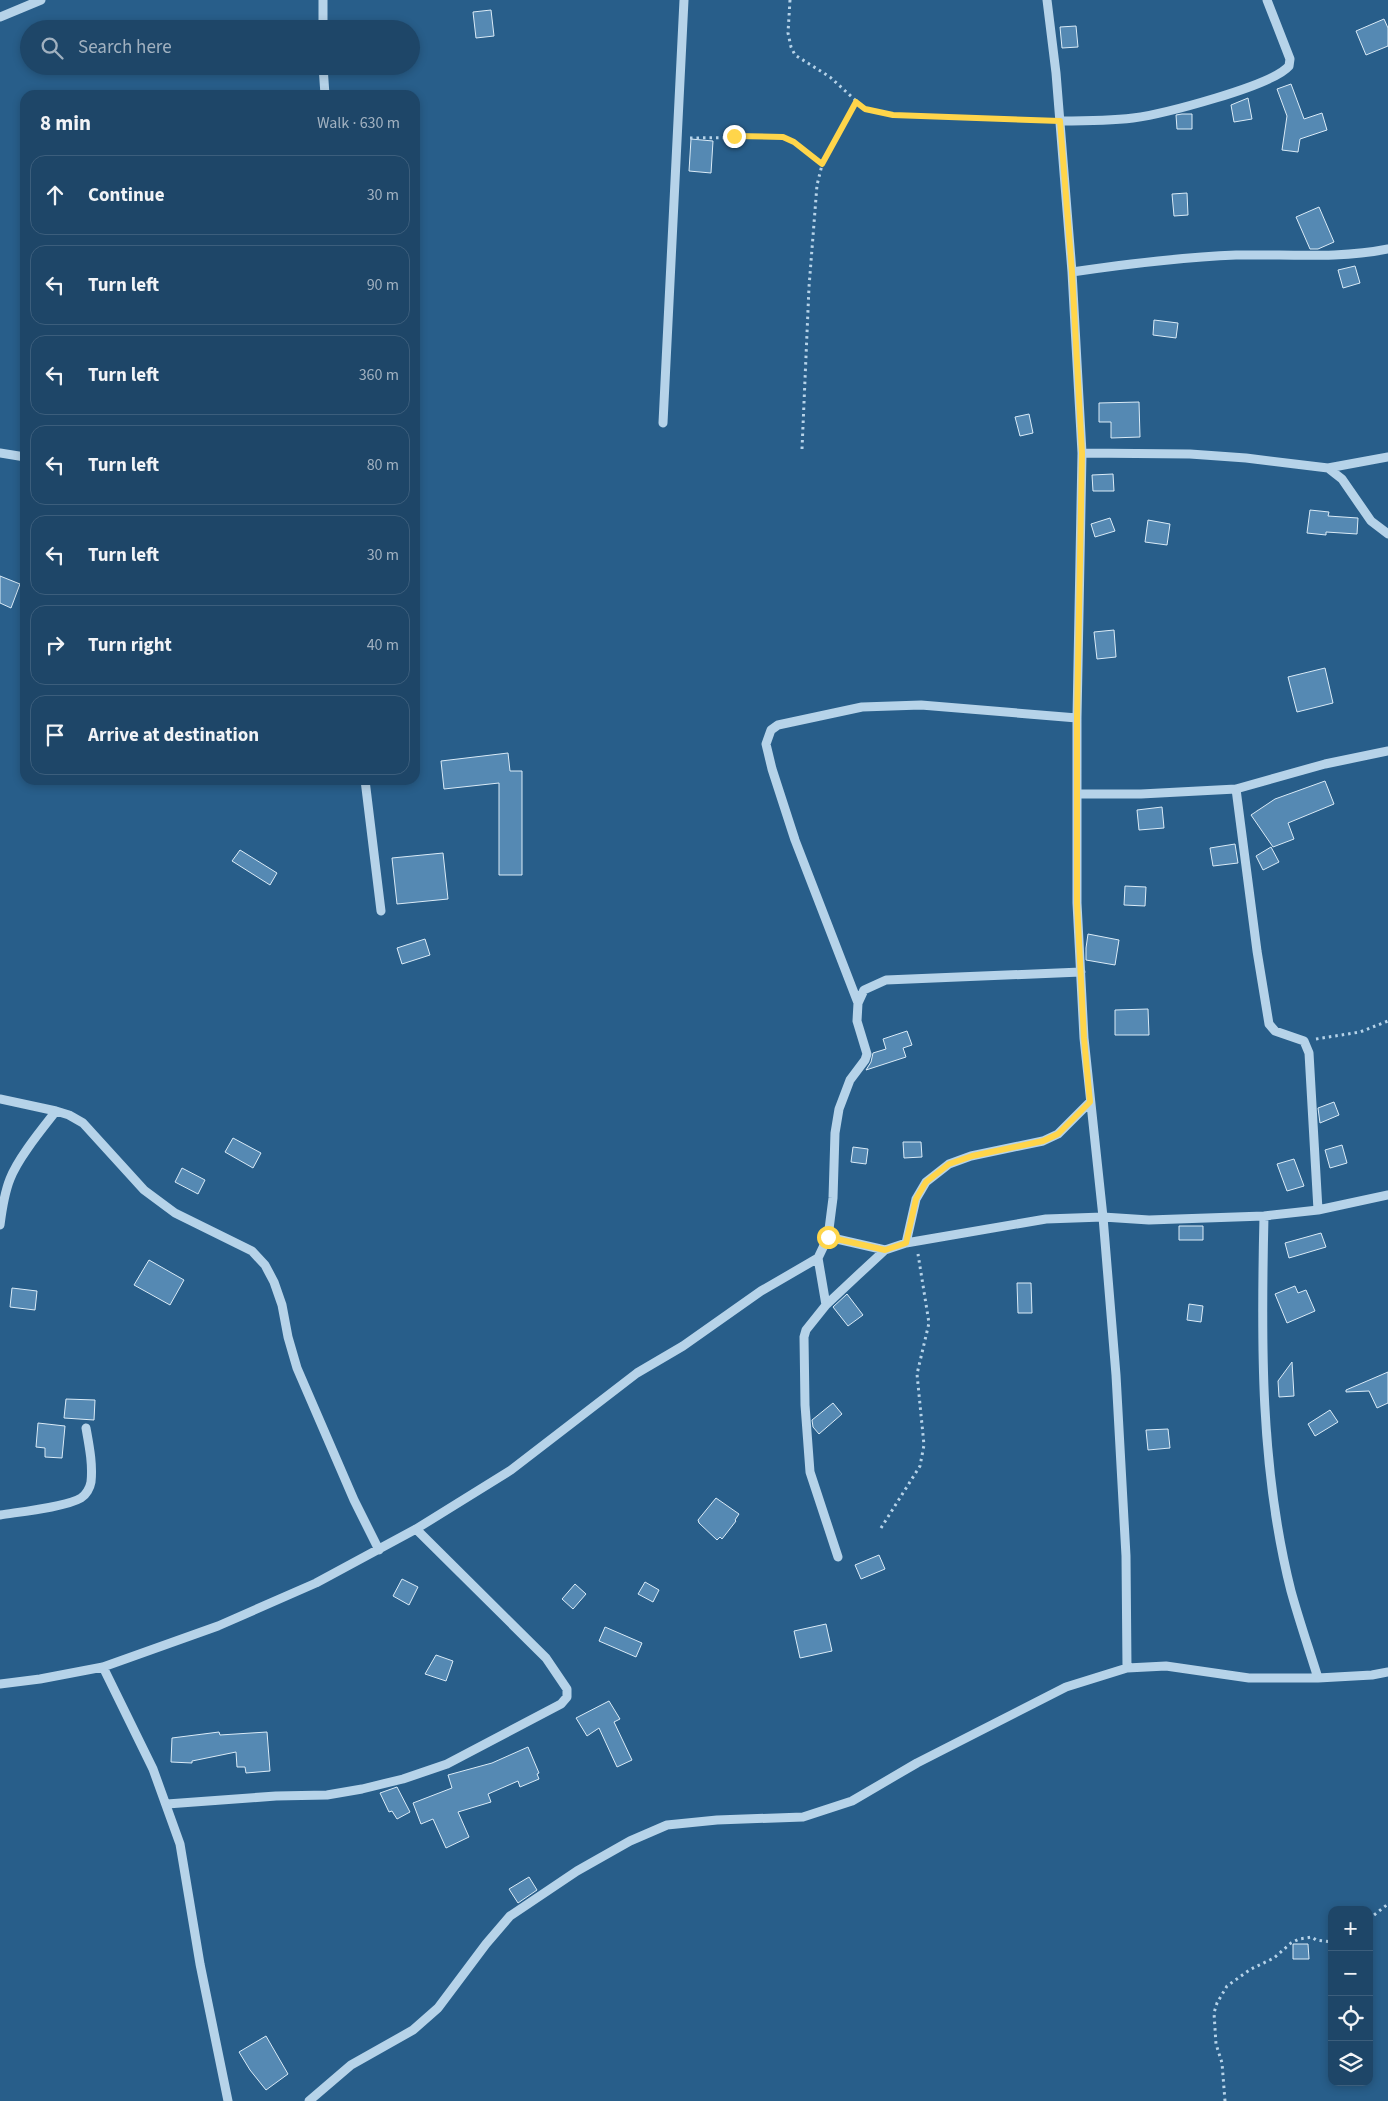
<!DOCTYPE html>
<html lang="en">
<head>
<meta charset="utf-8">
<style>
	body { margin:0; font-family:"Source Sans 3",sans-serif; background:#2b5071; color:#f1f3f6 }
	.controls { position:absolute; right:15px; bottom:15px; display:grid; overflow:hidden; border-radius:10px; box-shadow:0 2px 8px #0003 }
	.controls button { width:45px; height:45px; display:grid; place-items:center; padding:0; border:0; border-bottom:1px solid #3c5e7c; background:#1e4668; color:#f1f3f6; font:25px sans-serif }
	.stop { position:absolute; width:15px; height:15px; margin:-11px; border:4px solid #ffd54a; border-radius:50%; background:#fff }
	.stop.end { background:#ffd54a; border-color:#fff; box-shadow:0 1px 5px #0008 }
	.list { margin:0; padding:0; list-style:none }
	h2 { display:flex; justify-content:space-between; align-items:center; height:65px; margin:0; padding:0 20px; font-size:21px }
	h2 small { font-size:16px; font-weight:400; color:#a1b1c0 }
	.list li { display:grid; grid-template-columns:32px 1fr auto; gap:15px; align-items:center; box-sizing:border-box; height:80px; margin:0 10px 10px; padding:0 10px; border:1px solid #3c5e7c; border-radius:15px }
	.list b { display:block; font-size:19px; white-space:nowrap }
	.list em { font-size:16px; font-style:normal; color:#a1b1c0 }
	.icon { flex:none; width:28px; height:28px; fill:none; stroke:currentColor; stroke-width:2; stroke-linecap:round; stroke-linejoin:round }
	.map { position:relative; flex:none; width:1388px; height:2101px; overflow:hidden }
	.search { position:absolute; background:#1e4668; box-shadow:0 2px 8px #0003; left:20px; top:20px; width:400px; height:55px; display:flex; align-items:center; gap:12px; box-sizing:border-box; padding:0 18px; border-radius:28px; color:#a1b1c0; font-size:19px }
	.panel { position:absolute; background:#1e4668; box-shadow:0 2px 8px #0003; left:20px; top:90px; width:400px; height:695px; border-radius:15px }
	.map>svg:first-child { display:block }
	.building { fill:#5589b3; stroke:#daebf7 }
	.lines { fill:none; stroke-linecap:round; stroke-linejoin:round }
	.path { stroke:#b6d3e9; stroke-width:3; stroke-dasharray:2.5 4; stroke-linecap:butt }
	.minor { stroke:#b6d3e9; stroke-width:9 }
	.route { stroke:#ffd54a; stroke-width:6 }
</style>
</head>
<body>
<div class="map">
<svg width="1388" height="2101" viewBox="0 0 1388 2101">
	<rect width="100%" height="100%" fill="#285e8a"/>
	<path class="building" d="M491,10L494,36L476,38L473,12Z
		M1384,19L1388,28V46L1366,55L1356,31Z
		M1076,26L1078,47L1062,48L1060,27Z
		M1291,84L1304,119L1322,113L1327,130L1300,139L1298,152L1282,150L1287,116L1277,89Z
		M1248,98L1252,119L1234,122L1231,105Z
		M1182,114H1192V129H1177L1176,115Z
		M691,139L713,141L711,173L689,171Z
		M1187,193L1188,215L1174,216L1172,194Z
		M1319,207L1334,242L1318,249H1310L1296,217Z
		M1355,266L1360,283L1343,288L1338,270Z
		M1154,320L1178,323L1176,338L1153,335Z
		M1139,402L1140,437L1111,438V422H1099V403Z
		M1029,414L1033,433L1020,436L1015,417Z
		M1113,474L1114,491H1093L1092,475Z
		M1310,510L1329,512L1328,516L1358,518L1357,534L1326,532V535L1307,533Z
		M1110,518L1115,531L1095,537L1091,524Z
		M1148,520L1170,524L1167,545L1145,542Z
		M0,576L20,584L11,608L0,603Z
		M1114,630L1116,657L1097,659L1094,632Z
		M1325,668L1333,703L1297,712L1288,677Z
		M508,753L510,771H522V875H499V783L444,789L441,761Z
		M1325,781L1334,804L1288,823L1294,839L1273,847L1251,815L1275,799Z
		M1162,807L1164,828L1139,830L1137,810Z
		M1235,844L1238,863L1213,866L1210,848Z
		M1271,847L1279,862L1263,870L1256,856Z
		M240,850L277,873L270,885L232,861Z
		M443,853L448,899L397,904L392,858Z
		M1125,886L1146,887L1145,906L1124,905Z
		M1088,934L1119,940L1115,965L1086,960V948Z
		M425,939L430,955L402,964L397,948Z
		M1148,1009L1149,1035H1115V1010Z
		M907,1031L912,1045L903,1048L906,1057L866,1070L871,1062L873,1053L886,1049L883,1039Z
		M1334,1102L1339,1115L1320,1123L1318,1108Z
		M233,1138L261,1153L253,1168L225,1152Z
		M903,1142H921L922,1157L904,1158Z
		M1342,1145L1347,1163L1330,1168L1325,1150Z
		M853,1147L868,1149L866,1164L851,1162Z
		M1294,1159L1304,1186L1287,1191L1277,1164Z
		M182,1168L205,1180L198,1194L175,1182Z
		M1179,1226H1203V1240H1179Z
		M1321,1233L1326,1247L1289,1258L1285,1243Z
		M149,1260L184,1280L170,1305L134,1285Z
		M1017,1283H1031L1032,1313H1018Z
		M1295,1286L1298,1293L1306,1290L1315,1311L1287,1323L1275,1294Z
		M12,1288L37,1291L35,1310L10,1307Z
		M847,1294L863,1315L848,1326L833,1307Z
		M1189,1304L1203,1306L1201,1322L1187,1320Z
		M1292,1362L1294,1396L1279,1397L1278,1381Z
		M1388,1372V1403L1377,1408L1369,1391L1346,1392V1390Z
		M66,1399L95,1400L94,1420L64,1418Z
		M833,1403L842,1414L819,1434L813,1427L812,1420Z
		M1330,1410L1338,1422L1315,1436L1308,1424Z
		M38,1423L65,1426L62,1458L45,1457V1448L36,1447Z
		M1168,1429L1170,1448L1148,1450L1146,1430Z
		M716,1498L739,1514L735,1520L736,1521L722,1539L720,1537L717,1540L699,1523L698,1520Z
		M879,1555L885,1569L861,1579L855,1565Z
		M402,1579L418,1587L409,1605L393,1596Z
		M645,1582L659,1590L653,1602L638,1594Z
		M575,1584L586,1594L573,1609L562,1599Z
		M826,1624L832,1651L800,1658L794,1631Z
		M605,1627L642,1643L636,1657L599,1641Z
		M436,1655L453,1661L446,1681L425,1674Z
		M609,1701L620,1719L614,1722L632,1760L617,1767L599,1728L587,1736L576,1718Z
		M219,1732L220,1735L267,1732L270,1771L246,1773L245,1767H237L236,1752L192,1761V1763L171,1762L172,1738Z
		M528,1747L539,1773L537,1774L539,1779L520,1787L518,1781L488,1794L491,1802L458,1812L469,1837L446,1848L433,1819L421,1824L413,1803L452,1788L448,1775L492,1763Z
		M397,1787L410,1812L397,1819L392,1811L389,1812L380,1793Z
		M529,1877L537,1890L518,1903L509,1889Z
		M1293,1944H1308L1309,1959H1293Z
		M266,2036L288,2074L266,2090L250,2070L239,2052Z"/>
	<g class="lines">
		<path class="path" d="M790,0L788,33L791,47L795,55L830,77L865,109L893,115L1047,121
			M690,138L783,137L794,142L822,164
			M802,449L809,287L817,185L822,165L856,102
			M1316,1039L1360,1032L1388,1021
			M881,1528L920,1466L924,1445L917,1374L929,1323L918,1254
			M1369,1919L1388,1904
			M1225,2101L1222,2063L1216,2044L1214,2013L1217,2003L1227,1986L1251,1969L1274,1958L1291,1943L1299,1939L1312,1937L1316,1940L1332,1942"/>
		<path class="minor" d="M323,0V29
			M1047,0L1056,73L1072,272L1082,453L1077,718V903L1084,1038L1103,1217L1116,1375L1126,1556L1127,1668
			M0,17L41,0
			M323,66L325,95
			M1060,121C1084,121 1109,121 1133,118C1163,114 1272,86 1289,66L1290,59L1267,0
			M1072,272C1127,264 1181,257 1236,255C1286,254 1339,259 1388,249
			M663,423L684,0
			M0,453L25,457
			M1082,453L1190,454L1246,458L1328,468L1342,479L1371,521L1388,534
			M1328,468L1388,457
			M365,780L381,911
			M1236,789L1257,951L1269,1024L1275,1031L1304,1041L1309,1053L1318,1210
			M1078,794H1141L1236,789L1325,764L1388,751
			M858,1003L795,840L772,769L766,744L771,730L778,725L862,707L921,705L1077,718
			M0,1099L56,1111L69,1115L83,1123L144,1190L175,1213L252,1251L265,1265L274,1282L282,1305L288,1337L297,1368L354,1500L379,1550
			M1264,1216C1261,1341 1260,1469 1291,1591C1299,1620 1309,1649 1318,1678
			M0,1225C2,1209 4,1194 10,1179C18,1158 42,1129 56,1111
			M828,1237L885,1250
			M906,1243L916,1199L926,1182L949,1164L971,1156L1043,1141L1058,1134L1090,1102
			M818,1258L826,1305
			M0,1515C18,1512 66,1507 81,1498C86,1495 90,1488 91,1482C93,1464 89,1445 86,1428
			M838,1557L810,1472L805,1405L804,1337L806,1330L826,1305L858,1275L885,1250L906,1243L1046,1219L1103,1217L1149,1220L1264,1216L1318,1210L1388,1195
			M103,1667L153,1769L180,1844L200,1964L228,2101
			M0,1684L40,1679L103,1667L218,1626L316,1583L416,1529L511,1470L637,1373L683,1346L761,1291L818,1258L828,1237L833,1198L835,1133L839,1109L850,1080L865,1060L867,1054L857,1021L858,1003L864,990L886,980L1081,972
			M167,1804L276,1796L327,1795L362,1789L403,1779L447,1764L561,1704L567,1697V1689L546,1658L416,1529
			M309,2101L351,2065L413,2030L438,2008L486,1944L510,1916L577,1871L630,1841L667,1825L717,1820L803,1817L852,1801L917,1763L1066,1687L1127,1668L1166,1666L1249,1678H1318L1372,1675L1388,1672"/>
	</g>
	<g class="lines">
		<path class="route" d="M734,136L783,137L794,142L822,164L856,102L865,109L893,115L1060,121L1072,272L1082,453L1077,718V903L1084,1038L1090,1102L1058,1134L1043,1141L972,1156L949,1164L926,1182L916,1199L906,1243L885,1250L828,1237"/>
	</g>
</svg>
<div class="controls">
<button>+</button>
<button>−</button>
<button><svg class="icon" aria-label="locate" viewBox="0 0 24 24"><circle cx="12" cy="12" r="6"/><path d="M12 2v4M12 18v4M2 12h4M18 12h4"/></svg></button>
<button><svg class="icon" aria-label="layers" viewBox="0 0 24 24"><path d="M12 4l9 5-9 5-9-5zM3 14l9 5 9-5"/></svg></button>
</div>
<div class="stop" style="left:828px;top:1237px"></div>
<div class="stop end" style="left:734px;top:136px"></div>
<div class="search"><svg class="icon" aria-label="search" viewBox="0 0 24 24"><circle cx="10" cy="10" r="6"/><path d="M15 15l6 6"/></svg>Search here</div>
<section class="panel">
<h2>8 min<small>Walk · 630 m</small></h2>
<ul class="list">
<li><svg class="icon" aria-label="ahead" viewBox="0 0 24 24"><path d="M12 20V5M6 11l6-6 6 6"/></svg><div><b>Continue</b></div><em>30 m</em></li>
<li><svg class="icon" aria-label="left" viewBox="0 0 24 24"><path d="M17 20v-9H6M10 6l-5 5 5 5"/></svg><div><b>Turn left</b></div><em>90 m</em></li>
<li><svg class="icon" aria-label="left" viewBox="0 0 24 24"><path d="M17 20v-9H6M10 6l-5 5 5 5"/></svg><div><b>Turn left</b></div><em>360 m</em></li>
<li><svg class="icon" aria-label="left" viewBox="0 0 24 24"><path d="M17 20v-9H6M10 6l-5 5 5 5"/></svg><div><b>Turn left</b></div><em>80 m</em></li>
<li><svg class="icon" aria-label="left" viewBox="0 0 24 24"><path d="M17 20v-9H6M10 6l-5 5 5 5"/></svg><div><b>Turn left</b></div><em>30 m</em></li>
<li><svg class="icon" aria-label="right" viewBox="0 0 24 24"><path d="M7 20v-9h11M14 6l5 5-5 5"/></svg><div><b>Turn right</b></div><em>40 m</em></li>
<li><svg class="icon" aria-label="arrive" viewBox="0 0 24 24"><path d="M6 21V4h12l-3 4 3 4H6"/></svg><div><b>Arrive at destination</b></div></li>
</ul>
</section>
</div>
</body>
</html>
